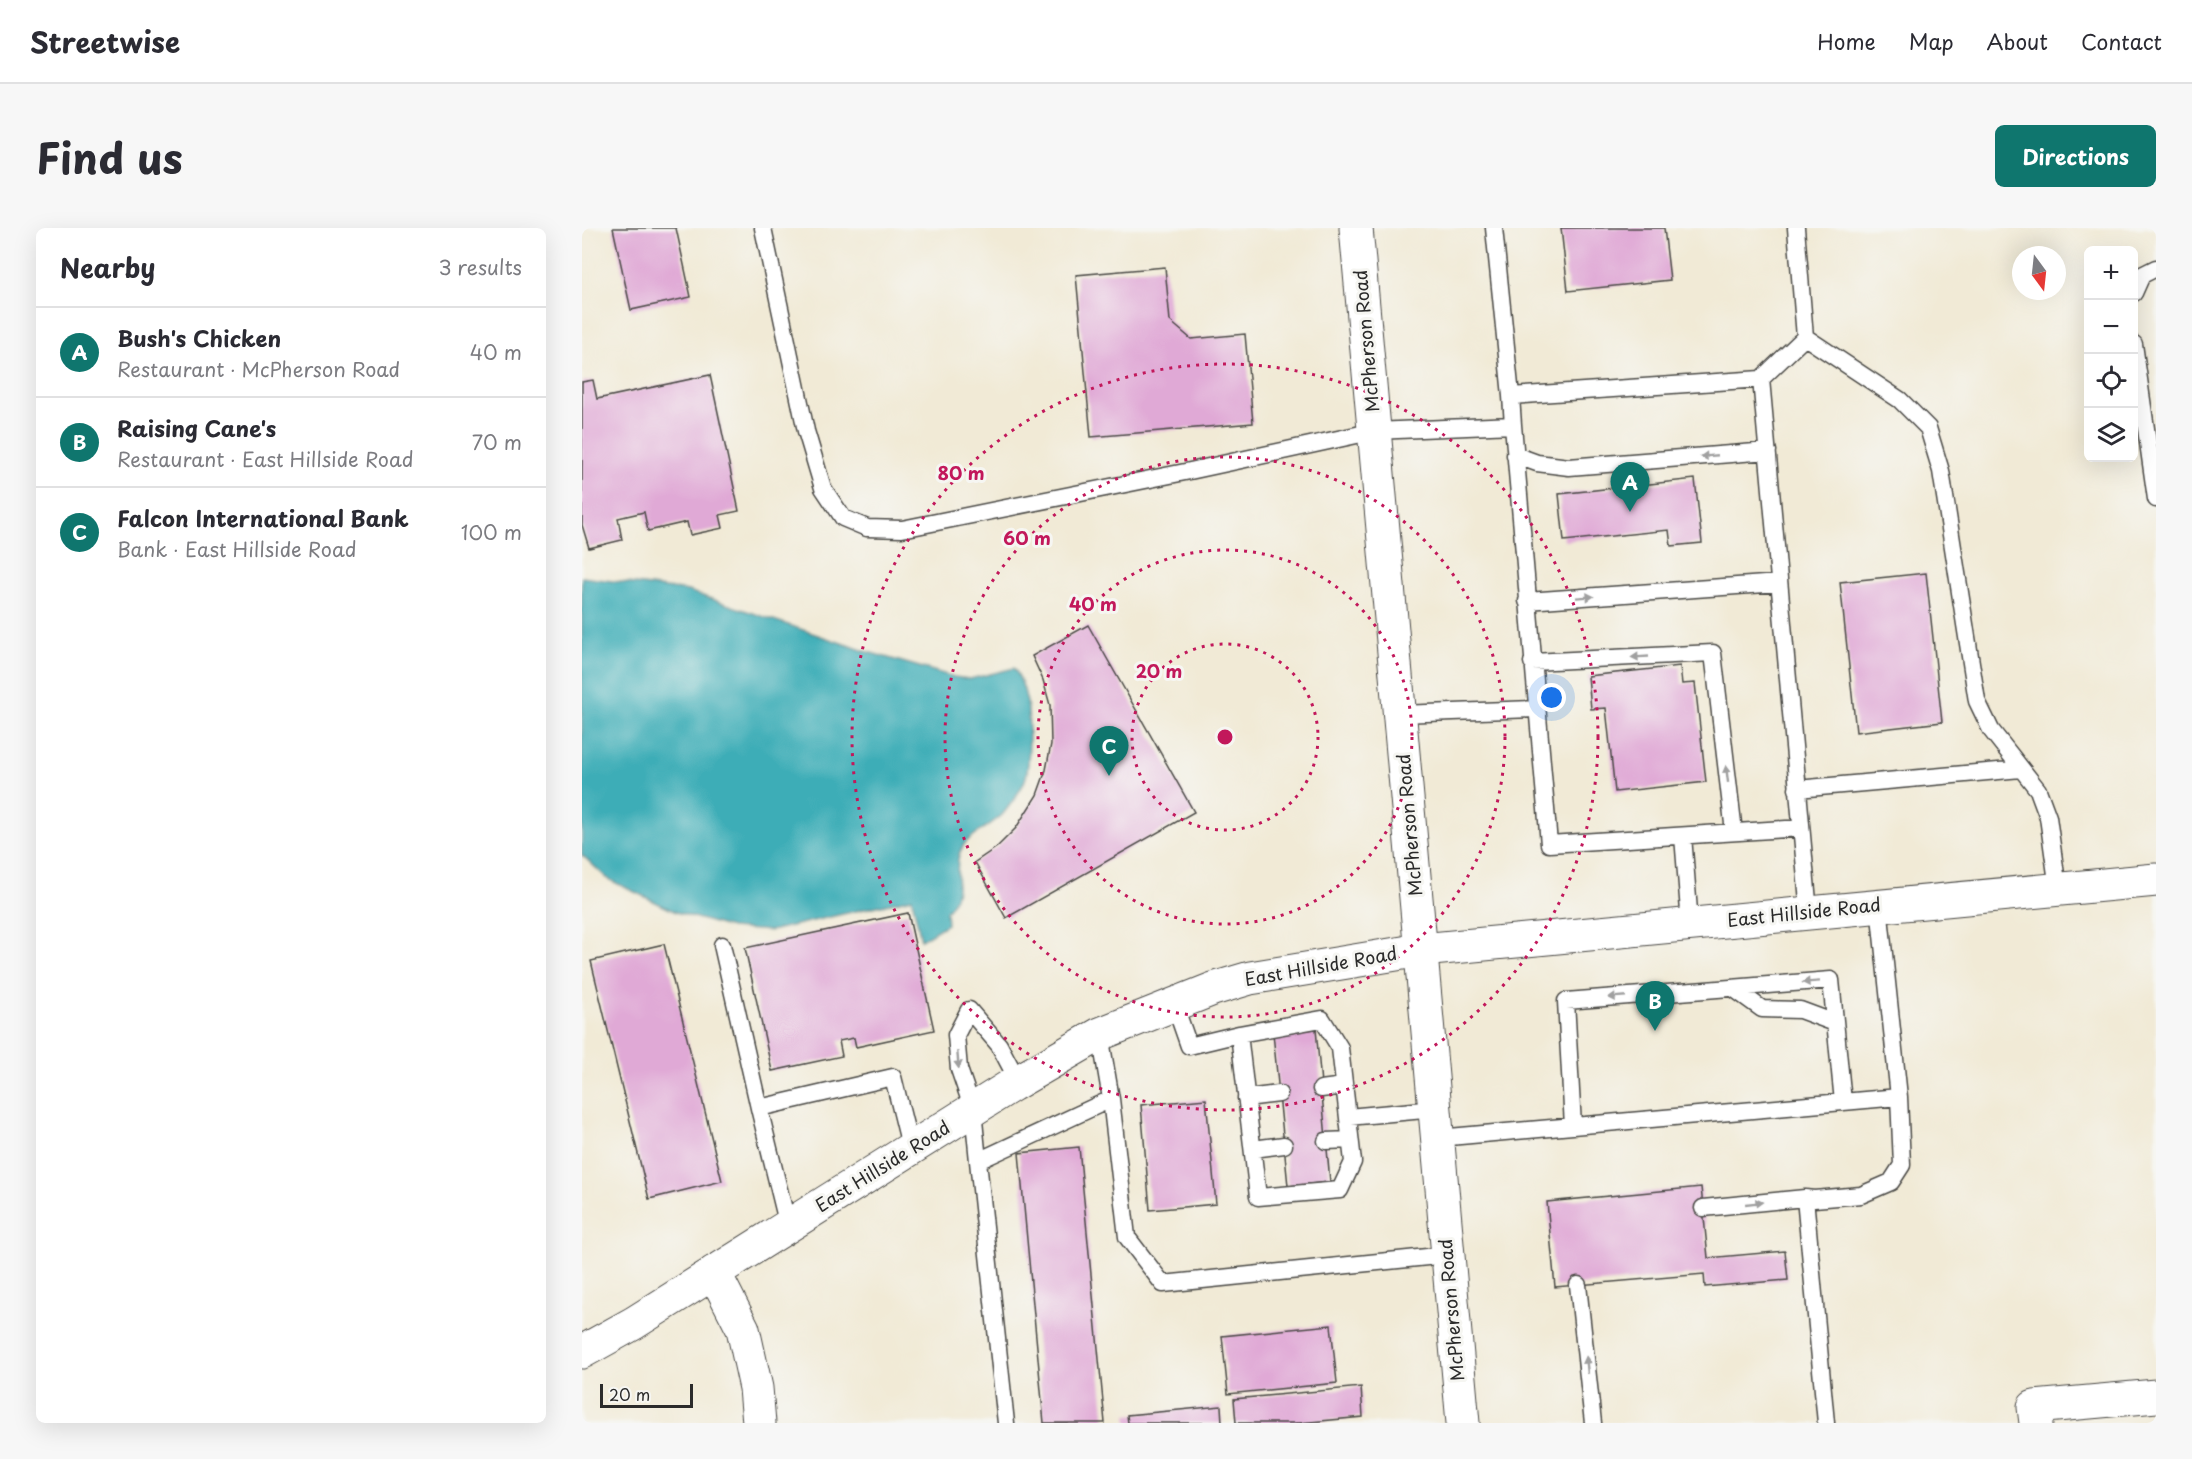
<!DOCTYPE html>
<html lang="en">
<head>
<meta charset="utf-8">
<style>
	body { margin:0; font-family:"Playpen Sans",sans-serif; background:#f7f7f7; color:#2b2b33 }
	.controls { position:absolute; right:18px; top:18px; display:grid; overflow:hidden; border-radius:9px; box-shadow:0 6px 24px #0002 }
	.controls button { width:54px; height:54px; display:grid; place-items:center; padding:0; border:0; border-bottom:2px solid #e1e1e2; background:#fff; color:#2b2b33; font:30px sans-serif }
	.compass { position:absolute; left:1430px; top:18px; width:54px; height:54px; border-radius:50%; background:#fff; box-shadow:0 6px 24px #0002; rotate:165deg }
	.scale { position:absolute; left:18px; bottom:15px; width:93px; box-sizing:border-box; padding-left:6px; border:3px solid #2b2b2b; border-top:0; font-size:16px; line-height:21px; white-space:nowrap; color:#2b2b2b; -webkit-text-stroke:4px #f6f6f2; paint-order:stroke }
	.you { position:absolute; left:970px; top:470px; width:21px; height:21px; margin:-15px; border:4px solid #fff; border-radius:50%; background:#1a73e8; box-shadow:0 0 0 9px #1a73e833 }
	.badge { display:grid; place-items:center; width:39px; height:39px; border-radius:50%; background:#0f766e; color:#fff; font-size:20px; font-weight:700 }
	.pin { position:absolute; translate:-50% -50px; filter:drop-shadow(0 2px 3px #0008) }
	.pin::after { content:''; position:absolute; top:32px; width:21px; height:18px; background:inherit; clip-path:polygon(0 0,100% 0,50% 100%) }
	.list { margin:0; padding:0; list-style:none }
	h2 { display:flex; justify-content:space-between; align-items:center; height:78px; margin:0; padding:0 24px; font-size:26px }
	h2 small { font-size:20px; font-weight:400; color:#7c7c81 }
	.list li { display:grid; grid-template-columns:39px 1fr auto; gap:18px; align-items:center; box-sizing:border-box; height:90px; padding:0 24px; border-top:2px solid #e1e1e2 }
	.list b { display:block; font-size:22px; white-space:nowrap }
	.list p { margin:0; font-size:20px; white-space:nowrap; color:#7c7c81 }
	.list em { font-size:20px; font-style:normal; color:#7c7c81 }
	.icon { flex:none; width:33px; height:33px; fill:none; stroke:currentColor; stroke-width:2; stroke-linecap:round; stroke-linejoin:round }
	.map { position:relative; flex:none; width:1574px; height:1195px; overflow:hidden; border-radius:9px }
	header { display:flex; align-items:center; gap:36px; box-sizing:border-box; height:84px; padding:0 30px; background:#fff; border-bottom:2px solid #e1e1e2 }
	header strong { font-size:28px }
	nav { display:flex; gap:33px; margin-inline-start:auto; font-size:21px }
	.intro { display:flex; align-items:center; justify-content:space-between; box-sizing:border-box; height:144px; padding:0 36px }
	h1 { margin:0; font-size:42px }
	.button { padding:15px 27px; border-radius:9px; background:#0f766e; color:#fff; font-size:21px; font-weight:700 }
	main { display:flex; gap:36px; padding:0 36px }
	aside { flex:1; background:#fff; border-radius:9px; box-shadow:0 6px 24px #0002 }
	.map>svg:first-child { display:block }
	.water { fill:#3cadb7; stroke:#346c71; stroke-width:1.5 }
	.building { fill:#e0a9d6 }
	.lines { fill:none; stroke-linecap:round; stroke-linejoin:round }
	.service-casing { stroke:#494845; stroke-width:19 }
	.minor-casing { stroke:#494845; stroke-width:35 }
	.tertiary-casing { stroke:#494845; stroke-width:35 }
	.secondary-casing { stroke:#494845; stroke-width:35 }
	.service { stroke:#fff; stroke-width:16 }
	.minor { stroke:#fff; stroke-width:33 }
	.tertiary { stroke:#fff; stroke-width:33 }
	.secondary { stroke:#fff; stroke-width:33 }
	.oneway { fill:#a0a0a0 }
	.ring { fill:none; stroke:#c2185b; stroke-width:3; stroke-dasharray:3 6 }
	.labels { text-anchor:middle; stroke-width:6; stroke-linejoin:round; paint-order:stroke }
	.street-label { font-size:18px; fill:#2b2b2b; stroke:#f6f6f2 }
	.centre { fill:#c2185b; stroke:#f6f6f2; stroke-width:3 }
	.ring-label { font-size:18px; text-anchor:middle; font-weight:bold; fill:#c2185b; stroke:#f6f6f2; stroke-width:6; stroke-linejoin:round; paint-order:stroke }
</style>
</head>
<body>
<header>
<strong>Streetwise</strong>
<nav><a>Home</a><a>Map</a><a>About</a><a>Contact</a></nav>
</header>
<div class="intro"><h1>Find us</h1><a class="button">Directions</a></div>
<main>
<aside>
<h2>Nearby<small>3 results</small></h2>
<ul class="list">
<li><span class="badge">A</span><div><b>Bush's Chicken</b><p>Restaurant · McPherson Road</p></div><em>40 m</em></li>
<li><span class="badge">B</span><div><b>Raising Cane's</b><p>Restaurant · East Hillside Road</p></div><em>70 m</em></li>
<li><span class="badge">C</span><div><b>Falcon International Bank</b><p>Bank · East Hillside Road</p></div><em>100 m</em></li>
</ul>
</aside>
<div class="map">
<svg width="1574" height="1195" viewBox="0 0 1574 1195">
	<rect width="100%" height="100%" fill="#f6f6f2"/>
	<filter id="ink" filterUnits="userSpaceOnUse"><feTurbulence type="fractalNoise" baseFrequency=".0167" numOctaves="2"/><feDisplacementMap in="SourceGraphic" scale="12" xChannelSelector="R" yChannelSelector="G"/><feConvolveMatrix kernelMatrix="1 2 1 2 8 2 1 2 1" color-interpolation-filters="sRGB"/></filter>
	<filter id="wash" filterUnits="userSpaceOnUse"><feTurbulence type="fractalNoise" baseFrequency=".008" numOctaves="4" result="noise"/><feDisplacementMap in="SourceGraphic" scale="24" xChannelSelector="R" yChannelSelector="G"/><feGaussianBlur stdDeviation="1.35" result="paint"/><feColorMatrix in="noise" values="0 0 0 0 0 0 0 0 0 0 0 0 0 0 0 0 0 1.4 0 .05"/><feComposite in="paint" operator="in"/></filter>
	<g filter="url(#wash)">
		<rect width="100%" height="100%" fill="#f1ead6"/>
		<path class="water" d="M0,349L106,363L286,424L372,449L388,451L432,440C438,449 442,460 444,470C448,483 448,540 443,552C440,561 426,580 420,587C410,597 388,607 381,618C368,638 385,662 364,683L365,696L339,712L330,670L188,703L149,700L94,684L26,651L0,627Z"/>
		<g id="blocks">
			<path class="building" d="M31,0H94L109,69L49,82Z
				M979,0H1082L1088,52L986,63Z
				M583,39L588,93L609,111L663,106L671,195L509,209L494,47Z
				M128,147L157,283L138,287L141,300L108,307L105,294L66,303L62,284L36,290L40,312L7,320L0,297V154L11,152L15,171Z
				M1113,251L1120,315L1089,318L1087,302L982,313L977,266Z
				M1344,345L1360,494L1274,504L1258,354Z
				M506,397L612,584L424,690L393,634L415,619L434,600L455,567L464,542L469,516L468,477L461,452L450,428Z
				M1098,438L1100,456L1113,455L1124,554L1033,564L1024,480L1009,481L1006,448Z
				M326,685L352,802L274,819L272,810L257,813L260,828L190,843L163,720Z
				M82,716L140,953L67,971L9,733Z
				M734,801L748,954L706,958L691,805Z
				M624,871L634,976L568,982L559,877Z
				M497,919L523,1195H462L437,925Z
				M1119,959L1126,1030L1203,1023L1206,1052L1123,1059L1122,1046L973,1059L965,974Z
				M749,1097L755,1155L646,1166L640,1108Z
				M779,1159L781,1189L717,1195H654L652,1171Z
				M639,1178L640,1195H546L545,1187Z"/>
		</g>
	</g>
	<g filter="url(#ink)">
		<use href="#blocks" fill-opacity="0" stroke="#494845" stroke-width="1.5"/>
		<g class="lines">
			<defs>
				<path id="service" d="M181,0L224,203L241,260L261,290L285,300L320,301L608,243L793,203L931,197L929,168L1179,151L1227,685
					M912,0L929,168
					M1552,65L1560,47L1574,40
					M1223,109L1318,172L1346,200L1359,243L1395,473L1409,502L1456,562L1466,589L1476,661
					M1552,116L1574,271
					M1179,151L1223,109L1214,0
					M931,197L967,616L1219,600
					M933,227L955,235L987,239L1186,223
					M945,373L1197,355
					M950,434L1131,425L1152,604
					M818,486L954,481
					M1215,561L1439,541
					M1101,608L1108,696
					M140,717L177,880L311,849L329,922
					M1151,760L1180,781L1218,782L1253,795
					M593,778L607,818L657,806L740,791L758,820L771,934L758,962L676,969L657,806
					M518,806L529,871L545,1009L581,1056L865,1027
					M739,861L762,858
					M664,870L697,866
					M177,880L206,998
					M766,889L853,881
					M991,898L984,773L1249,752L1261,874
					M856,910L1317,869L1297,678
					M744,913L768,912
					M671,921L702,917
					M396,933L391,882L377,841L374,807L387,782L417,817L436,853
					M1223,970L1244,1195
					M1121,980L1223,970L1232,971L1279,967L1309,954L1320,937L1317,869
					M996,1057L1011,1195
					M424,1195L396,933L529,871"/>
				<path id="minor" d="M132,1044L161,1101L174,1160L177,1195
					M1454,1195L1452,1179L1574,1168"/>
				<path id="tertiary" d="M0,1124L52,1095L430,857L518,806L631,761L668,750L839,722L1574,652"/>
				<path id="secondary" d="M774,0L881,1195"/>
			</defs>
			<use href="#service" class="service-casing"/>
			<use href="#minor" class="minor-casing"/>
			<use href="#tertiary" class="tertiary-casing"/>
			<use href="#secondary" class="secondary-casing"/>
			<use href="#service" class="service"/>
			<use href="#minor" class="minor"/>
			<use href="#tertiary" class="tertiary"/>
			<use href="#secondary" class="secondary"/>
		</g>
		<defs><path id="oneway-solid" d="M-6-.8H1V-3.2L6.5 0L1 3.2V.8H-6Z" transform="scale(1.5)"/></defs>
		<g class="oneway">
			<use href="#oneway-solid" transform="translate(1127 228) rotate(175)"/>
			<use href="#oneway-solid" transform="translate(1003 369) rotate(-4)"/>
			<use href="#oneway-solid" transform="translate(1058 429) rotate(177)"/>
			<use href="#oneway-solid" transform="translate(1145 546) rotate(-97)"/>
			<use href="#oneway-solid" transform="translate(1229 754) rotate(176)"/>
			<use href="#oneway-solid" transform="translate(1035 769) rotate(175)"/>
			<use href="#oneway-solid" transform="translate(376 832) rotate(85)"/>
			<use href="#oneway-solid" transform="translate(1172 975) rotate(-6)"/>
			<use href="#oneway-solid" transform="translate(1005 1137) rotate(-96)"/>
		</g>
	</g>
	<g class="ring">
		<circle cx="643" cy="509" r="93"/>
		<circle cx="643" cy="509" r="187"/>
		<circle cx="643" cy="509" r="280"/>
		<circle cx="643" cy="509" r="373"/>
	</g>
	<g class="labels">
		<g class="street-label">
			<text transform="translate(785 113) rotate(-95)" y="6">McPherson Road</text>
			<text transform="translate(828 597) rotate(-95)" y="6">McPherson Road</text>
			<text transform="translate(1222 685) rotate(-6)" y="6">East Hillside Road</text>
			<text transform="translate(739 739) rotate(-10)" y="6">East Hillside Road</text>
			<text transform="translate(301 939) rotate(-32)" y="6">East Hillside Road</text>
			<text transform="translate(870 1082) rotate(-95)" y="6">McPherson Road</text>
		</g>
	</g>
	<circle cx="643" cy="509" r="9" class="centre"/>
	<g class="ring-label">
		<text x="379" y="252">80 m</text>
		<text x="445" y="317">60 m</text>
		<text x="511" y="383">40 m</text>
		<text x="577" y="450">20 m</text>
	</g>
</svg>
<div class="controls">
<button>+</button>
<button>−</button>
<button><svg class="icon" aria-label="locate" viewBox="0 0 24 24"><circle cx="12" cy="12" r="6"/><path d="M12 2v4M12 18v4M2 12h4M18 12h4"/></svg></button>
<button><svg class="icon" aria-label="layers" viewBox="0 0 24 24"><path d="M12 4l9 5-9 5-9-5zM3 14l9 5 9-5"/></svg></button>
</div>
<svg class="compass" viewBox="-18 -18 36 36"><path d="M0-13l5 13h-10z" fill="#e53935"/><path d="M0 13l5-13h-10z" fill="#7c7c81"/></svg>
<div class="scale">20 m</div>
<div class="you"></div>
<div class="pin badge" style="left:1048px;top:284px">A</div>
<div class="pin badge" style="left:1073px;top:803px">B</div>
<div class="pin badge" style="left:527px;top:548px">C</div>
</div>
</main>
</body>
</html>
